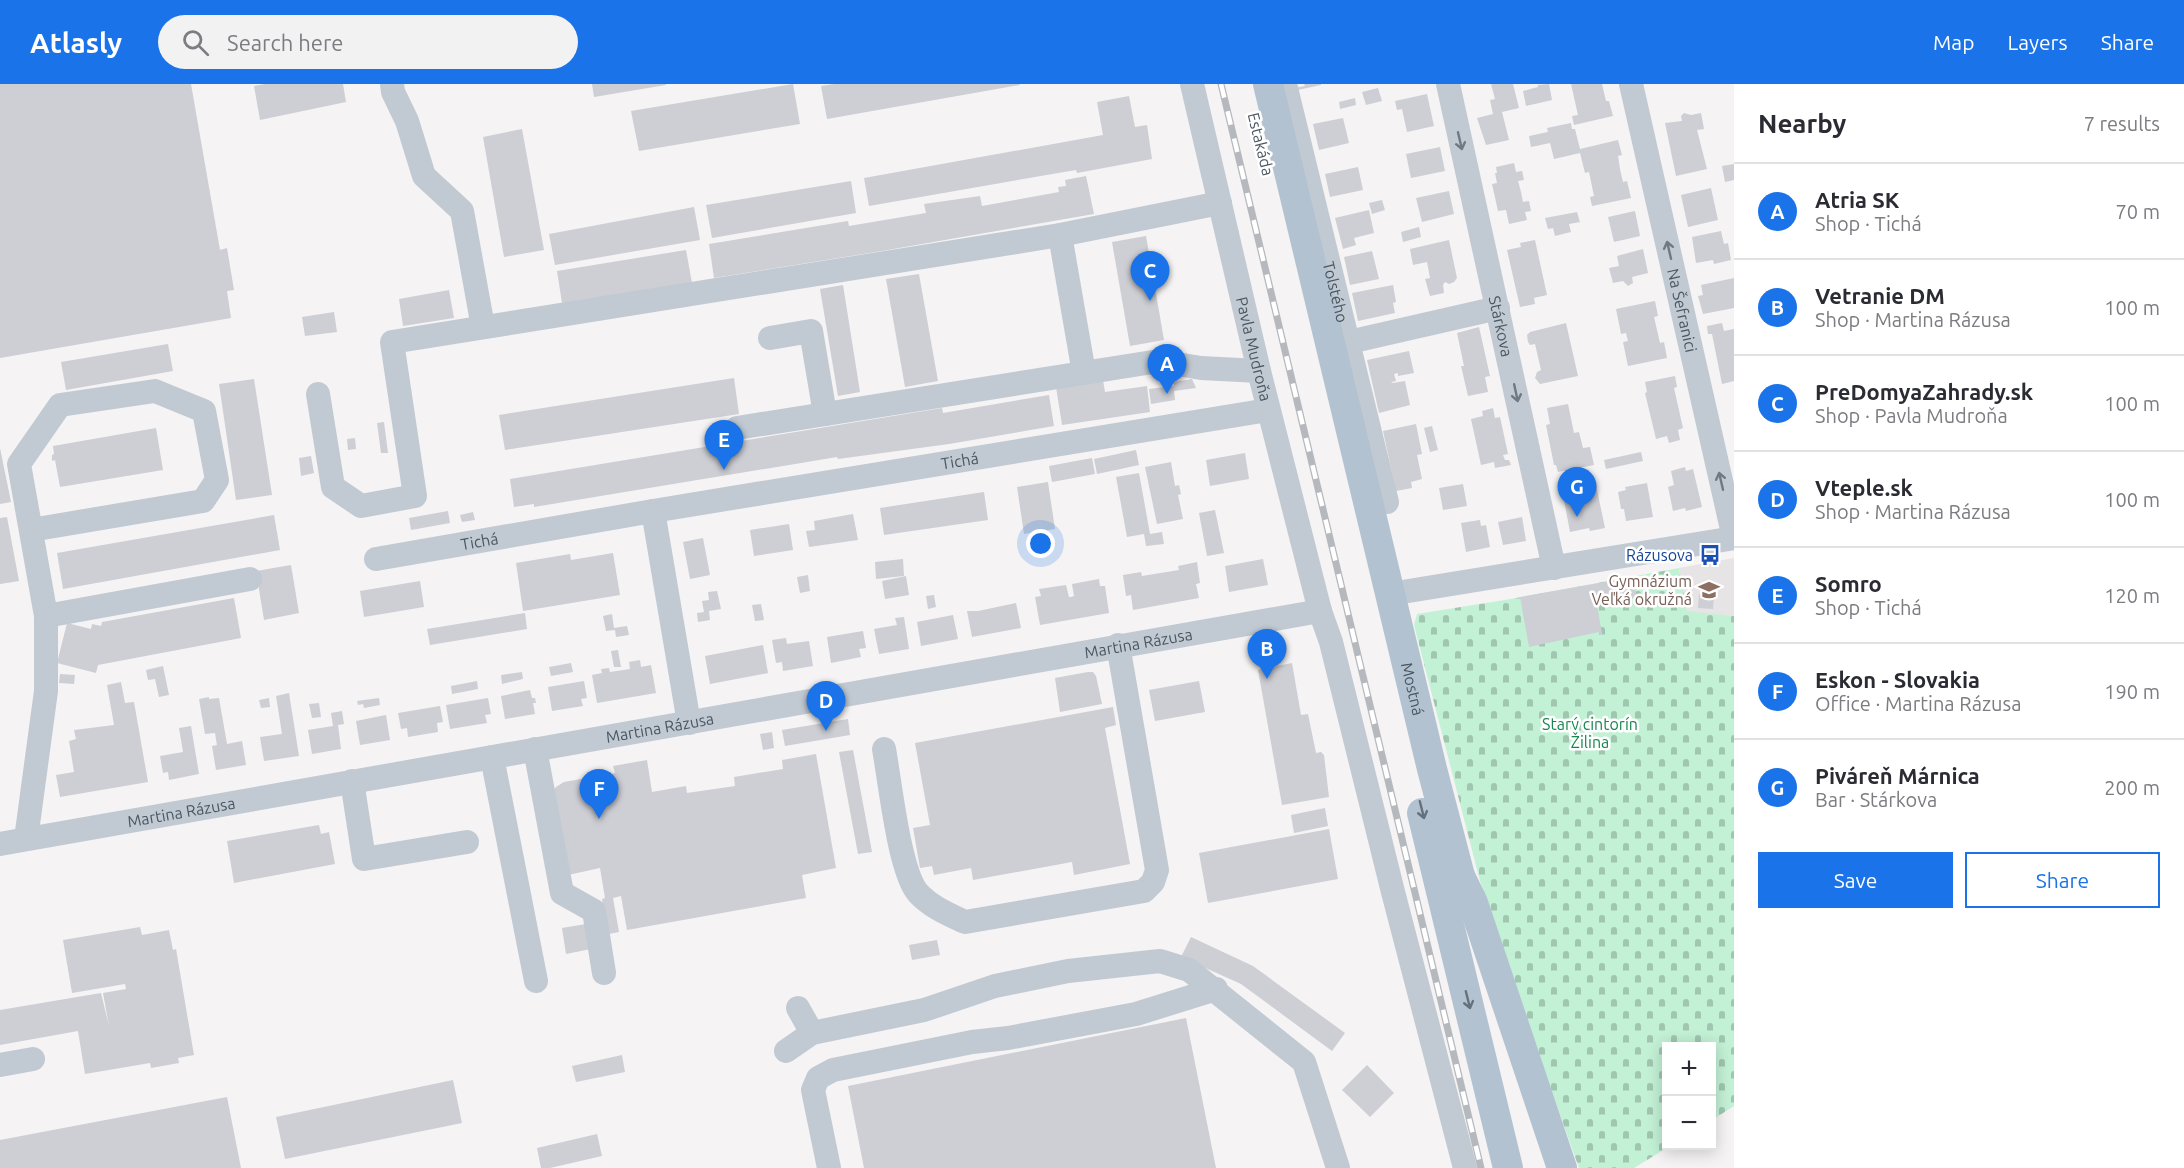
<!DOCTYPE html>
<html lang="en">
<head>
<meta charset="utf-8">
<style>
	body { margin:0; font-family:Ubuntu,sans-serif; background:#f2f2f3; color:#2b2b33 }
	.controls { position:absolute; right:18px; bottom:18px; display:grid; overflow:hidden; border-radius:0px; box-shadow:0 3px 15px #0003 }
	.controls button { width:54px; height:54px; display:grid; place-items:center; padding:0; border:0; border-bottom:2px solid #e1e1e2; background:#fff; color:#2b2b33; font:30px sans-serif }
	.you { position:absolute; left:1041px; top:460px; width:21px; height:21px; margin:-15px; border:4px solid #fff; border-radius:50%; background:#1a73e8; box-shadow:0 0 0 9px #1a73e833 }
	.badge { display:grid; place-items:center; width:39px; height:39px; border-radius:50%; background:#1a73e8; color:#fff; font-size:20px; font-weight:700 }
	.pin { position:absolute; translate:-50% -50px; filter:drop-shadow(0 2px 3px #0008) }
	.pin::after { content:''; position:absolute; top:32px; width:21px; height:18px; background:inherit; clip-path:polygon(0 0,100% 0,50% 100%) }
	.list { margin:0; padding:0; list-style:none }
	h2 { display:flex; justify-content:space-between; align-items:center; height:78px; margin:0; padding:0 24px; font-size:26px }
	h2 small { font-size:20px; font-weight:400; color:#7c7c81 }
	.list li { display:grid; grid-template-columns:39px 1fr auto; gap:18px; align-items:center; box-sizing:border-box; height:96px; padding:0 24px; border-top:2px solid #e1e1e2 }
	.list b { display:block; font-size:22px; white-space:nowrap }
	.list p { margin:0; font-size:20px; white-space:nowrap; color:#7c7c81 }
	.list em { font-size:20px; font-style:normal; color:#7c7c81 }
	.actions { display:flex; gap:12px; padding:18px 24px }
	.actions a { flex:1; padding:14px 0; border:2px solid #1a73e8; border-radius:0px; text-align:center; font-size:21px; color:#1a73e8 }
	.actions .main { background:#1a73e8; color:#fff }
	.icon { flex:none; width:33px; height:33px; fill:none; stroke:currentColor; stroke-width:2; stroke-linecap:round; stroke-linejoin:round }
	.map { position:relative; flex:none; width:1734px; height:1084px; overflow:hidden }
	header { display:flex; align-items:center; gap:36px; box-sizing:border-box; height:84px; padding:0 30px; background:#1a73e8; color:#fff }
	header strong { font-size:28px }
	nav { display:flex; gap:33px; margin-inline-start:auto; font-size:21px }
	.search { width:420px; height:54px; background:#f2f2f3; display:flex; align-items:center; gap:15px; box-sizing:border-box; padding:0 21px; border-radius:33px; color:#7c7c81; font-size:22px }
	main { display:flex }
	aside { flex:1; background:#fff }
	.map>svg:first-child { display:block }
	.education { fill:#e6e4e5 }
	.cemetery { fill:url(#cemetery-stones) }
	.building { fill:#cdcfd5 }
	.lines { fill:none; stroke-linecap:round; stroke-linejoin:round }
	.minor { stroke:#c1cad2; stroke-width:24 }
	.major { stroke:#b3c2d1; stroke-width:30 }
	.rail-casing { stroke:#b5b8bd; stroke-width:7 }
	.rail { stroke:#fff; stroke-width:4.5; stroke-dasharray:14; stroke-linecap:butt }
	.oneway { stroke:#6e7983 }
	.oneway2 { stroke:#64717d }
	.labels { text-anchor:middle; stroke-width:5; stroke-linejoin:round; paint-order:stroke }
	.street-label { font-size:16px; fill:#4a5661; stroke:#fff }
	.transit-label { font-size:16px; fill:#164399; stroke:#fff; text-anchor:end }
	.education-label { font-size:16px; fill:#785e54; stroke:#fff; text-anchor:end }
	.park-label { font-size:16px; fill:#17864f; stroke:#fff }
</style>
</head>
<body>
<header>
<strong>Atlasly</strong>
<div class="search"><svg class="icon" aria-label="search" viewBox="0 0 24 24"><circle cx="10" cy="10" r="6"/><path d="M15 15l6 6"/></svg>Search here</div>
<nav><a>Map</a><a>Layers</a><a>Share</a></nav>
</header>
<main>
<div class="map">
<svg width="1734" height="1084" viewBox="0 0 1734 1084">
	<defs>
		<pattern id="cemetery-stones" width="16" height="16" patternUnits="userSpaceOnUse" patternTransform="scale(1.5)"><rect width="16" height="16" fill="#c3f1d5"/><path d="M2 7V4a2 2 0 0 1 4 0v3zM10 15v-3a2 2 0 0 1 4 0v3z" fill="#a0c6b0"/></pattern>
	</defs>
	<rect width="100%" height="100%" fill="#f5f3f3"/>
	<path class="education" d="M1734,474V532L1687,528L1679,484Z"/>
	<path class="cemetery" d="M1679,484L1687,527L1734,532V1022L1712,1036V962H1666V1062H1670L1634,1084H1579L1509,887L1480,797L1414,541L1417,530L1511,515Z"/>
	<path class="building" d="M0,0H191L220,166L227,164L234,206L227,207L231,234L0,274Z
		M265,0H343L346,18L260,36L254,2Z
		M592,0H666V1L594,13Z
		M793,0L800,40L639,67L631,27Z
		M834,0H1019L1020,1L827,35L821,2Z
		M1304,0H1321V1L1293,7V4L1305,2Z
		M1491,0H1513L1519,24L1502,28L1509,56L1486,61L1477,34L1493,30L1490,16L1495,15Z
		M1549,0L1552,16L1526,22L1523,7L1538,3V1Z
		M1571,0H1602L1606,17H1609L1613,32L1574,41L1572,32L1578,31Z
		M1378,4L1382,17L1366,21L1362,8Z
		M1427,10L1434,42L1407,48L1402,25L1397,26L1395,17Z
		M1129,12L1135,43L1147,41L1152,75L1077,89L1076,86L1064,88L869,122L864,94L1103,51L1097,18Z
		M1355,14L1356,21L1340,25L1339,18Z
		M1684,29L1691,31L1701,29L1704,45L1697,46L1707,85L1676,92L1665,39L1682,37L1681,32Z
		M1343,34L1349,59L1319,66L1313,40Z
		M1571,39L1572,45H1575L1580,65L1618,56L1622,71L1618,72L1620,85L1623,98L1627,97L1631,114L1592,122L1590,113L1594,112L1589,88L1585,89L1580,69L1554,75L1550,59L1531,63L1529,52L1548,48L1547,44Z
		M522,45L544,166L504,173L483,53Z
		M1440,63L1445,87L1411,94L1406,70Z
		M1514,79L1516,88L1522,87L1524,96L1518,97L1521,108L1523,118L1529,117L1531,127L1525,128L1527,136L1509,140L1506,126L1498,127L1492,100L1497,99L1495,89H1497L1496,83Z
		M1734,80V96L1725,98L1722,82Z
		M1358,83L1363,106L1330,113L1325,90Z
		M1086,92L1094,130L882,167L714,194L709,160L848,137L849,142L926,129L924,120L980,112L982,122L1059,108L1058,103L1066,102L1065,96Z
		M851,97L856,129L712,154L706,121Z
		M1711,104L1718,136L1688,143L1681,111Z
		M1449,107L1454,130L1422,138L1416,114Z
		M1382,116L1385,126L1372,130L1369,119Z
		M694,123L700,156L555,181L549,150Z
		M1369,126L1374,149L1354,154L1356,161L1343,165L1335,134Z
		M1635,127L1640,152L1614,158L1608,133Z
		M1577,128L1580,138L1569,140L1571,148L1555,152L1553,144L1548,145L1545,134Z
		M1419,143L1421,153L1403,158L1401,148Z
		M1721,147L1724,160L1728,159L1731,176L1714,180L1713,176L1696,179L1692,153Z
		M1146,152L1164,256L1130,262L1112,158Z
		M1449,156L1457,194L1454,198L1449,200L1445,198L1443,201L1444,209L1430,212L1425,195L1430,194L1427,178L1413,181L1410,165Z
		M1535,156L1547,211L1534,214L1535,220L1520,223L1507,166L1521,163L1520,159Z
		M1643,165L1648,189L1632,193L1633,199L1628,202L1623,197L1613,199L1609,184L1619,182L1617,172Z
		M686,166L692,199L562,219L557,187Z
		M1372,167L1379,195L1350,201L1344,173Z
		M919,190L938,297L905,303L886,195Z
		M1734,194V224L1703,230L1698,212L1703,211L1701,201Z
		M843,201L860,308L838,312L820,205Z
		M1393,201L1396,218L1393,219L1395,229L1358,237L1352,209Z
		M449,206L454,234L403,242L399,215Z
		M1655,217L1658,232L1654,233L1660,259L1664,258L1667,274L1628,282L1623,258L1628,257L1626,249L1621,250L1616,225Z
		M334,228L337,248L305,252L302,233Z
		M1566,239L1578,292L1540,300L1535,294L1537,288L1541,286L1535,260L1530,261L1528,258L1527,251L1530,248Z
		M1722,239L1724,247L1734,245V297L1722,300L1712,250H1708L1707,242Z
		M1479,243L1490,292L1485,293L1488,308L1468,312L1461,282H1464L1457,249Z
		M168,260L173,287L66,306L61,278Z
		M1409,267L1414,289L1398,292V289L1394,290L1396,297L1391,298L1393,299L1405,297L1410,321L1379,329L1367,276Z
		M1675,292L1677,303L1674,304L1683,344L1678,346L1680,356L1669,359L1667,352L1656,355L1645,309L1647,308L1645,298Z
		M734,294L739,330L505,366L499,331Z
		M254,295L272,411L236,416L219,300Z
		M1192,295L1196,304L1174,307L1175,316L1151,320L1149,305L1174,302L1173,298Z
		M1103,296L1105,308L1147,302L1150,328L1062,341L1056,303Z
		M1049,311L1054,342L949,360L838,375L837,373L534,423V420L514,423L510,395L942,324L943,329Z
		M1568,320L1574,349L1579,348L1583,364L1590,363L1594,381L1558,388L1556,381H1554L1546,341L1550,340L1547,324Z
		M1493,324L1495,334L1500,333L1508,370L1503,371L1505,376H1509L1511,381L1495,384L1494,378L1481,381L1471,335L1483,332L1482,327Z
		M384,338L388,369H381L377,339Z
		M1416,340L1422,370L1417,371L1422,395L1411,398L1412,404L1396,407L1383,347Z
		M1432,342L1438,366L1430,368L1424,344Z
		M156,344L163,386L60,403L55,376L52,377V371L54,370L53,362Z
		M355,354L356,365L348,366L347,355Z
		M0,364L11,418L0,420Z
		M1136,366L1139,381L1097,390L1094,375Z
		M1641,368L1643,377L1606,385L1604,376Z
		M1245,369L1249,395L1210,402L1206,376Z
		M311,372L314,389L301,392L299,374Z
		M1092,374L1095,390L1052,398L1049,382Z
		M1171,378L1175,402L1179,401L1181,410L1178,411L1183,435L1157,440L1145,383Z
		M1685,383L1686,387L1693,385L1702,423L1686,427L1685,424L1673,427L1668,403L1674,401L1671,387Z
		M1139,389L1150,450L1162,448L1164,460L1146,462L1144,450L1127,453L1116,393Z
		M1048,398L1055,445L1024,450L1017,403Z
		M1586,398L1587,402L1596,401L1605,444L1590,447L1589,444L1570,448L1562,406L1577,403V399Z
		M1647,399L1653,433L1626,437L1624,425H1621L1618,408L1626,406L1625,403Z
		M1463,400L1467,422L1443,426L1439,404Z
		M984,408L988,436L884,451L880,424Z
		M1215,426L1224,469L1207,472L1199,429Z
		M448,427L450,439L411,446L409,434Z
		M473,428L475,436L462,438L460,431Z
		M853,430L858,456L809,463L806,447L815,446L814,437Z
		M274,431L280,466L63,505L57,469Z
		M7,433L19,497L0,500V434Z
		M1522,433L1526,457L1503,461L1498,438Z
		M1480,436L1481,442L1486,441L1490,463L1466,468L1461,439Z
		M789,440L793,466L754,472L750,446Z
		M703,454L710,491L690,495L683,458Z
		M613,469L620,511L523,527L516,479L570,470L571,476Z
		M903,475L904,492L876,495L875,478Z
		M1263,475L1268,501L1229,508L1225,482Z
		M1197,478L1200,499L1196,500L1199,514L1133,526L1131,511L1126,512L1123,491L1141,488L1142,492L1179,486L1178,482Z
		M291,481L299,529L264,536L256,487Z
		M808,491L810,507L800,509L797,493Z
		M906,492L909,511L885,515L882,497Z
		M1633,493L1637,514L1597,521L1602,550L1600,551L1599,548L1529,563L1520,513Z
		M1099,495L1100,502H1105L1109,529L1040,541L1035,513L1041,512L1039,505L1066,501L1069,513H1071L1074,512L1072,500Z
		M420,497L424,523L364,533L360,507Z
		M717,507L721,525L709,527L710,536L698,538L697,529L704,528L702,517L709,516L708,508Z
		M1699,510L1714,511L1713,525L1698,524Z
		M934,511L936,523L928,525L926,512Z
		M234,514L241,554L98,581L96,589L57,579L67,539L91,545L92,540L101,542L102,538Z
		M1016,519L1021,544L972,553L967,527H978Z
		M761,520L764,536L755,537L752,521Z
		M525,529L527,545L430,561L427,545Z
		M612,530L614,544L627,542L629,551L616,553L615,546L606,547L603,532Z
		M953,531L958,555L921,562L917,538Z
		M904,533L909,565L879,570L874,545L897,541L895,534Z
		M863,547L866,564L859,565L861,573L831,579L827,553Z
		M786,554L787,560L809,557L813,582L783,587L782,578L776,579L772,556Z
		M763,561L768,589L710,600L705,572Z
		M618,566L621,583H614L611,567Z
		M640,576L641,583L651,581L656,609L597,619L592,591L602,589L601,585L609,584L610,588L630,585L629,578Z
		M571,579L573,588L551,592L549,583Z
		M1292,579L1301,631L1308,630L1316,669L1321,668L1324,671L1329,713L1282,721L1258,586Z
		M163,582L169,611L159,613L155,595L148,596L146,586Z
		M522,588L523,595L502,600L501,591Z
		M1088,588H1093L1096,592L1102,620L1060,628L1055,594Z
		M60,590L75,591L74,600L59,599Z
		M477,597L478,605L452,610L451,602Z
		M584,597L587,614L581,615L583,622L552,627L548,603Z
		M1199,597L1205,628L1155,637L1149,606Z
		M121,598L125,619L134,618L148,698L60,713L56,691L74,688L69,657L76,655L74,646L114,641L107,601Z
		M530,606L532,614H535L536,619H533L535,630L505,635L501,612Z
		M289,609L299,672L264,677L260,653L282,650L276,612Z
		M209,613V615L219,614L227,660L242,657L246,681L216,686L212,662L217,661L215,649L205,650L199,615Z
		M269,614L270,623L261,624L259,616Z
		M379,614L380,621L364,624L363,620L358,621L357,617Z
		M488,614L491,630L485,631L487,639L450,645L446,621Z
		M319,619L321,633L312,634L309,620Z
		M440,622L443,638L437,639L438,648L408,653L407,644L401,645L398,629Z
		M1113,623L1116,641L1105,644L1130,780L1074,791L1072,778L973,796L971,784L934,791L932,782L920,784L913,744L930,741L915,659Z
		M342,627L344,640L338,641L341,665L312,670L308,646L333,642L331,629Z
		M386,631L390,656L360,661L356,637Z
		M848,635L850,651L785,662L782,646Z
		M191,642L199,690L169,696L168,688L163,689L160,672L183,668L179,644Z
		M772,648L774,664L763,666L760,650Z
		M853,666L872,768L858,770L839,668Z
		M816,670L836,784L802,791L806,814L627,846L621,812L613,814L619,848L604,851L606,838L602,815L605,814L600,784L568,791L554,706L556,703L564,698L615,689L613,682L647,676L652,708L686,702L687,709L735,702L734,693L783,685L782,676Z
		M1325,724L1328,742L1294,749L1291,731Z
		M319,741L321,750L329,748L335,780L234,799L227,757Z
		M1329,745L1338,795L1208,819L1199,769Z
		M586,840L591,865L566,870L562,844Z
		M140,843L142,851L169,846L173,866L176,865L194,971L178,974L179,979L151,984L150,979L85,990L78,947L0,961V926L101,909L109,942L103,909L126,905L125,900L72,909L63,856Z
		M1191,853L1253,882L1345,949L1332,967L1241,900L1181,873Z
		M937,856L940,871L912,876L909,861Z
		M1186,934L1216,1084H864L848,1002Z
		M622,971L625,988L576,998L572,982Z
		M1367,981L1394,1009L1370,1033L1342,1006Z
		M453,996L462,1039L285,1075L276,1033Z
		M227,1013L241,1084H0V1056Z
		M597,1050L602,1072L550,1084H541L537,1064Z"/>
	<g class="lines">
		<g class="minor">
			<path d="M392,0L393,8L407,37L424,92L462,127L483,243"/>
			<path id="s1" d="M1192,0L1259,287L1320,527L1331,558L1393,808L1465,1084"/>
			<path id="s2" d="M1285,0L1387,418"/>
			<path id="s3" d="M1448,0L1554,484"/>
			<path id="s4" d="M1631,0L1734,454"/>
			<path d="M1060,151L1084,289"/>
			<path d="M770,254L811,247L825,330"/>
			<path d="M1349,258L1498,224"/>
			<path d="M318,310L333,403L361,422L415,412L392,258L1060,151L1220,119"/>
			<path d="M737,344L1159,277L1201,284L1259,287"/>
			<path d="M653,427L689,639"/>
			<path id="s5" d="M376,475L653,427L1268,326"/>
			<path d="M1390,510L1734,454"/>
			<path d="M46,532L250,495"/>
			<path d="M535,665L562,809L594,827L604,889"/>
			<path d="M884,665C890,697 899,787 918,809C931,823 948,830 965,838L1144,807L1153,798L1157,786L1118,561"/>
			<path d="M492,673L536,897"/>
			<path d="M352,697L364,775L467,758"/>
			<path d="M26,755L46,607V532L19,380L60,321L155,307L204,327L217,396L203,417L31,446"/>
			<path id="s6" d="M0,760L1320,527"/>
			<path d="M798,924L812,949"/>
			<path d="M786,967L812,949L924,926L995,902L1068,887L1160,877L1189,886L1304,978L1338,1084"/>
			<path d="M0,981L33,975"/>
			<path d="M829,1084L813,1006L818,994L833,986L972,958L1008,954L1136,930L1216,905"/>
		</g>
		<g class="major">
			<path id="s7" d="M1268,0L1432,685L1460,792L1473,819L1562,1084"/>
			<path d="M1422,729L1508,1084"/>
		</g>
		<defs>
			<path id="rail" d="M1221,0L1481,1084"/>
		</defs>
		<use href="#rail" class="rail-casing"/>
		<use href="#rail" class="rail"/>
	</g>
	<defs><path id="oneway-shaft" d="M-6 0H5M1.5-3L5.5 0L1.5 3" fill="none" stroke-width="1.6" stroke-linecap="round" stroke-linejoin="round" transform="scale(1.5)"/></defs>
	<g class="oneway">
		<use href="#oneway-shaft" transform="translate(1460 57) rotate(77)"/>
		<use href="#oneway-shaft" transform="translate(1669 166) rotate(-103)"/>
		<use href="#oneway-shaft" transform="translate(1516 309) rotate(78)"/>
		<use href="#oneway-shaft" transform="translate(1721 397) rotate(-103)"/>
	</g>
	<g class="oneway2">
		<use href="#oneway-shaft" transform="translate(1422 726) rotate(76)"/>
		<use href="#oneway-shaft" transform="translate(1468 916) rotate(76)"/>
	</g>
	<defs>
		<symbol id="bus-bare" viewBox="-9 -9 18 18"><path d="M-5-6H5V4H4V6H2V4H-2V6H-4V4H-5ZM-3.5-4V0h7V-4ZM-3.5 1.2v1.5H-2V1.2ZM2 1.2v1.5H3.5V1.2Z" fill="#1a4fb4" stroke="#fff" stroke-width="2.5" paint-order="stroke"/></symbol>
		<symbol id="school-bare" viewBox="-9 -9 18 18"><path d="M0-5L7-2L0 1L-7-2ZM-4 1L0 2.5L4 1V4Q0 6-4 4Z" fill="#8d6e63" stroke="#fff" stroke-width="2.5" paint-order="stroke"/></symbol>
	</defs>
	<g fill-rule="evenodd">
		<use href="#bus-bare" x="1695" y="456" width="30" height="30"/>
		<use href="#school-bare" x="1694" y="491" width="30" height="30"/>
	</g>
	<g class="labels">
		<g class="street-label">
			<text transform="translate(1261 60) rotate(76)" y="6">Estakáda</text>
			<text dy="6" stroke="none"><textPath href="#s2" startOffset="214">Tolstého</textPath></text>
			<text dy="6" stroke="none"><textPath href="#s4" startOffset="232">Na Šefranici</textPath></text>
			<text dy="6" stroke="none"><textPath href="#s3" startOffset="248">Stárkova</textPath></text>
			<text dy="6" stroke="none"><textPath href="#s1" startOffset="272">Pavla Mudroňa</textPath></text>
			<text dy="6" stroke="none"><textPath href="#s5" startOffset="592">Tichá</textPath></text>
			<text dy="6" stroke="none"><textPath href="#s5" startOffset="105">Tichá</textPath></text>
			<text dy="6" stroke="none"><textPath href="#s6" startOffset="1156">Martina Rázusa</textPath></text>
			<text dy="6" stroke="none"><textPath href="#s7" startOffset="622">Mostná</textPath></text>
			<text dy="6" stroke="none"><textPath href="#s6" startOffset="670">Martina Rázusa</textPath></text>
			<text dy="6" stroke="none"><textPath href="#s6" startOffset="184">Martina Rázusa</textPath></text>
		</g>
		<g class="transit-label">
			<text x="1693" y="477">Rázusova</text>
		</g>
		<g class="education-label">
			<text x="1692" y="503">Gymnázium<tspan x="1692" dy="18">Veľká okružná</tspan></text>
		</g>
		<g class="park-label">
			<text x="1590" y="646">Starý cintorín<tspan x="1590" dy="18">Žilina</tspan></text>
		</g>
	</g>
</svg>
<div class="controls">
<button>+</button>
<button>−</button>
</div>
<div class="you"></div>
<div class="pin badge" style="left:1167px;top:310px">A</div>
<div class="pin badge" style="left:1267px;top:595px">B</div>
<div class="pin badge" style="left:1150px;top:217px">C</div>
<div class="pin badge" style="left:826px;top:647px">D</div>
<div class="pin badge" style="left:724px;top:386px">E</div>
<div class="pin badge" style="left:599px;top:735px">F</div>
<div class="pin badge" style="left:1577px;top:433px">G</div>
</div>
<aside>
<h2>Nearby<small>7 results</small></h2>
<ul class="list">
<li><span class="badge">A</span><div><b>Atria SK</b><p>Shop · Tichá</p></div><em>70 m</em></li>
<li><span class="badge">B</span><div><b>Vetranie DM</b><p>Shop · Martina Rázusa</p></div><em>100 m</em></li>
<li><span class="badge">C</span><div><b>PreDomyaZahrady.sk</b><p>Shop · Pavla Mudroňa</p></div><em>100 m</em></li>
<li><span class="badge">D</span><div><b>Vteple.sk</b><p>Shop · Martina Rázusa</p></div><em>100 m</em></li>
<li><span class="badge">E</span><div><b>Somro</b><p>Shop · Tichá</p></div><em>120 m</em></li>
<li><span class="badge">F</span><div><b>Eskon - Slovakia</b><p>Office · Martina Rázusa</p></div><em>190 m</em></li>
<li><span class="badge">G</span><div><b>Piváreň Márnica</b><p>Bar · Stárkova</p></div><em>200 m</em></li>
</ul>
<div class="actions"><a class="main">Save</a><a>Share</a></div>
</aside>
</main>
</body>
</html>
